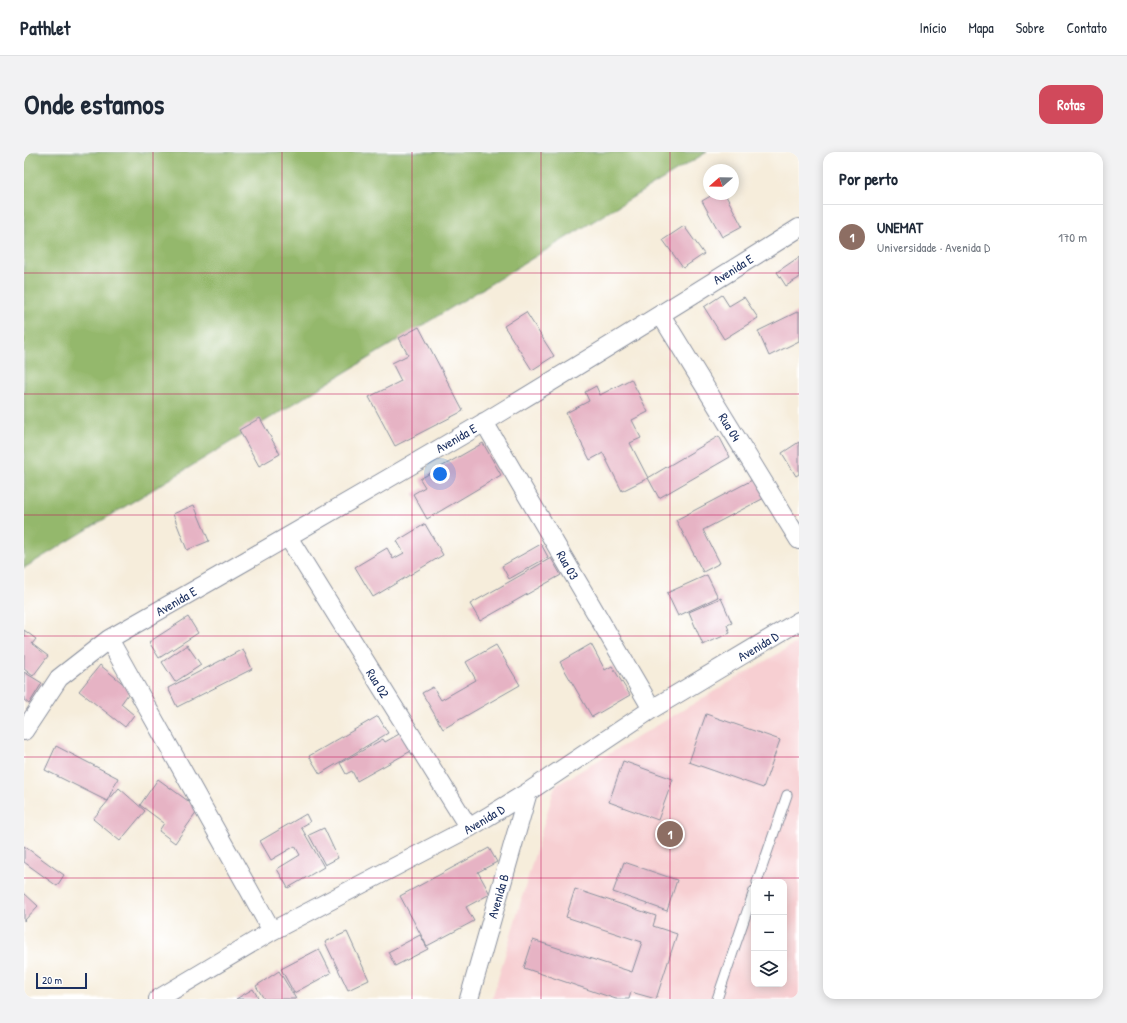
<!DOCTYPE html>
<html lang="pt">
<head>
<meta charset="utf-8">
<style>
	body { margin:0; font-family:"Patrick Hand",sans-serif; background:#f2f2f3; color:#1f2937 }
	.controls { position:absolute; right:12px; bottom:12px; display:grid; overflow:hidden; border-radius:8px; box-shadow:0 2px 10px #0003 }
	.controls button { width:36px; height:36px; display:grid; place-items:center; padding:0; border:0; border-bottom:1px solid #e0e1e3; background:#fff; color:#1f2937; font:20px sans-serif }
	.compass { position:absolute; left:679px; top:12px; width:36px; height:36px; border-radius:50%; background:#fff; box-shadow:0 2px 10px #0003; rotate:250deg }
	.scale { position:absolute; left:12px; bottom:10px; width:51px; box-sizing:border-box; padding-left:4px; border:2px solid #1b2f5e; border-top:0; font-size:11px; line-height:14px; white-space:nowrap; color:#1b2f5e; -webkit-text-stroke:3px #fff; paint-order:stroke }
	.you { position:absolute; left:416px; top:322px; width:14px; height:14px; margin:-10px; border:3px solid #fff; border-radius:50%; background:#1a73e8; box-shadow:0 0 0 6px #1a73e833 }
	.badge { display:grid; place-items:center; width:26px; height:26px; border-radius:50%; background:#d1495b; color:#fff; font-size:13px; font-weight:700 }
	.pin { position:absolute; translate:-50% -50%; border:2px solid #fff; box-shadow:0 1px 4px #0006 }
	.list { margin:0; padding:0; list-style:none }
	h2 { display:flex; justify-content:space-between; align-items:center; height:52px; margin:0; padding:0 16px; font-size:17px }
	h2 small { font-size:13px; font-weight:400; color:#747a83 }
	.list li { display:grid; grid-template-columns:26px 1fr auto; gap:12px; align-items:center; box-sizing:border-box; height:64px; padding:0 16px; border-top:1px solid #e0e1e3 }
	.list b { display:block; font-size:15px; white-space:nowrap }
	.list p { margin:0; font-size:13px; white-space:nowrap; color:#747a83 }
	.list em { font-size:13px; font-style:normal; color:#747a83 }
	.icon { flex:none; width:22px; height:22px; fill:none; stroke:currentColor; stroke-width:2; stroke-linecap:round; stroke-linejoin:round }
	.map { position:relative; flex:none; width:775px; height:847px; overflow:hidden; border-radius:12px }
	header { display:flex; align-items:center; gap:24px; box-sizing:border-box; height:56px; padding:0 20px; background:#fff; border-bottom:1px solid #e0e1e3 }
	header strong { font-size:19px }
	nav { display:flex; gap:22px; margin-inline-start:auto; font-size:14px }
	.intro { display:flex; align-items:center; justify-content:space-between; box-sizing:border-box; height:96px; padding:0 24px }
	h1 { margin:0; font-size:28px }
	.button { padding:10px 18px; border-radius:12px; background:#d1495b; color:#fff; font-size:14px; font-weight:700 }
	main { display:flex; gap:24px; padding:0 24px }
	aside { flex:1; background:#fff; border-radius:12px; box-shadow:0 2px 10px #0003 }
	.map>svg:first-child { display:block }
	.built { fill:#f7cfd2; fill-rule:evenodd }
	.forest { fill:#94b86c; stroke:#587465 }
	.building { fill:#e6b3c4 }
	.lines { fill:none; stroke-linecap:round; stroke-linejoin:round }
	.service-casing { stroke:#888e9c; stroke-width:11 }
	.minor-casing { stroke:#888e9c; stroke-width:20 }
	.service { stroke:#fff; stroke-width:9 }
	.minor { stroke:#fff; stroke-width:18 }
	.grid { fill:none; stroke:#c2185b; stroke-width:1; stroke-opacity:0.55 }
	.labels { text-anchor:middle; stroke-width:3.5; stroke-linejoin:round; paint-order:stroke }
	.street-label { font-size:13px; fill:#1b2f5e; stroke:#fff }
</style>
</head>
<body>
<header>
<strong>Pathlet</strong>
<nav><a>Início</a><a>Mapa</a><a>Sobre</a><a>Contato</a></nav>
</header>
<div class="intro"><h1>Onde estamos</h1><a class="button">Rotas</a></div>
<main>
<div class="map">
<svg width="775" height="847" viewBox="0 0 775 847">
	<rect width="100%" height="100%" fill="#fff"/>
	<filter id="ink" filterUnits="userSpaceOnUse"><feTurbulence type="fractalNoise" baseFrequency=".025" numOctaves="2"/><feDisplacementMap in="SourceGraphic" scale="8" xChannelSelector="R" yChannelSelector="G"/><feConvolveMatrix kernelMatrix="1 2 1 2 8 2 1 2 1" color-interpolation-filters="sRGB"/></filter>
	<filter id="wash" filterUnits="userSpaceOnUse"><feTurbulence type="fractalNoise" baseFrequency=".012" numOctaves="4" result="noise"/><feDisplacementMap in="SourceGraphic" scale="16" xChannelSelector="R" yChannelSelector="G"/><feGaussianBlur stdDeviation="0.9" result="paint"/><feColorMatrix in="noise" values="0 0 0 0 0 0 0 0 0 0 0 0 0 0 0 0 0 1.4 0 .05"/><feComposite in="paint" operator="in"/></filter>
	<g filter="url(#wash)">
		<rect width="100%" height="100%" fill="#f6eddb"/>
		<path class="built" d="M775,489V847H468L531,634ZM730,730H760V832H730Z"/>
		<path class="forest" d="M0,0H683L0,416Z"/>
		<g id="blocks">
			<path class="building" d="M690,42H701L718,74L698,85L678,49Z
				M660,74L680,102L659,116L639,88Z
				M775,105V126L762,134L753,120Z
				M698,143L705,154L720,145L734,166L700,187L680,155Z
				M775,159V189L745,204L734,179Z
				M502,160L530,204L508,218L480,174Z
				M395,175L439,259L371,294L345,245L377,229L368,211L384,203L375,186Z
				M607,227L624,260L608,268L617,286L606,291L624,326L598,339L579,301L566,308L542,261L565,249L561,240L572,234L576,243Z
				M236,266L256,302L235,314L215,278Z
				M695,284L706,305L635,346L624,326Z
				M775,290V322L772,324L758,301Z
				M459,291L477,323L403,367L389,342L401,335L396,327Z
				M732,326L742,345L679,378L696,411L679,420L652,368Z
				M170,353L185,389L163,398L149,362Z
				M401,372L419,403L349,445L331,415L363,396L369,407L380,401L373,389Z
				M517,392L524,405L485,427L478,414Z
				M527,406L537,423L456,469L446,452Z
				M683,423L694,445L654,464L643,441Z
				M697,446L708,471L703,473L706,481L679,493L665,460Z
				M164,465L174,481L135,506L125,490Z
				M0,478L12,487L8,492L24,504L9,524L0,517Z
				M567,492L581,518L588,514L606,543L568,565L536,510Z
				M163,493L177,513L151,530L138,510Z
				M472,493L496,533L419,577L398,541L409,535L417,548L452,528L442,510Z
				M219,497L228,517L153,555L144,536Z
				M76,513L107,538L97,552L110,563L101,575L55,539Z
				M0,520L18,531L5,552L0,548Z
				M682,562L756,588L739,636L665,610Z
				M354,564L364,581L296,622L285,604Z
				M377,581L387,599L333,629L328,619L322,622L316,611L359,587L361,590Z
				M32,594L94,626L83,649L21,618Z
				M599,609L649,627L634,668L585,650Z
				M134,627L175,657L151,691L135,679L140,671L116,653Z
				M95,636L121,659L96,689L69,667Z
				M282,662L286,670L277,675L300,715L264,736L253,717L276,703L271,694L247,708L236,689Z
				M300,676L314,706L301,713L285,683Z
				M0,694L40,723L33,734L0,710Z
				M465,696L473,710L454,720L466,742L442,755L450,769L403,794L376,744Z
				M600,710L653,728L643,759L589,740Z
				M551,737L632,764L629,774L653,782L632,847L607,840L605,847H592L500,816L509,788L608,820L618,790L542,765Z
				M0,741L14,754L0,769Z
				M323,780L345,828L324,838L301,790Z
				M396,783L404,797L371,814L364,800Z
				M295,797L307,821L270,841L257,817Z
				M255,819L272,847H240L232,834Z
				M229,837L235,847H212Z"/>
		</g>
	</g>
	<g filter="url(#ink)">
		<use href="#blocks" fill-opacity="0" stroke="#888e9c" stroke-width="1"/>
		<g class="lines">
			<defs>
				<path id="service" d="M733,730L763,643
					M693,847L730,739"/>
				<path id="minor" d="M637,163L775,388
					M460,270L628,557
					M264,385L445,676
					M0,579L35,526L85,487
					M248,779L85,487C210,416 335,344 459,271C565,207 670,142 775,76
					M134,847L248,779L445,676L504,640L628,557L775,469
					M445,847L504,640"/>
			</defs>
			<use href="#service" class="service-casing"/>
			<use href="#minor" class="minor-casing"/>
			<use href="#service" class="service"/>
			<use href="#minor" class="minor"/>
		</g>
	</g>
	<path class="grid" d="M129,0V847M258,0V847M388,0V847M517,0V847M646,0V847M0,121H775M0,242H775M0,363H775M0,484H775M0,605H775M0,726H775"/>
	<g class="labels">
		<g class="street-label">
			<text transform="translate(709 117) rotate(-32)" y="5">Avenida E</text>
			<text transform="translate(706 275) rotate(59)" y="5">Rua 04</text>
			<text transform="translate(432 286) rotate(-30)" y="5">Avenida E</text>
			<text transform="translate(544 413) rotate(60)" y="5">Rua 03</text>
			<text transform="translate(152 449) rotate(-30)" y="5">Avenida E</text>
			<text transform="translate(734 494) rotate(-31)" y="5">Avenida D</text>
			<text transform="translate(354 531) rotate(58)" y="5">Rua 02</text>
			<text transform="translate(460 667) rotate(-31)" y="5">Avenida D</text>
			<text transform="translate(474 744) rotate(-74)" y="5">Avenida B</text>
		</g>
	</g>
</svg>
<div class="controls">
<button>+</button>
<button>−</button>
<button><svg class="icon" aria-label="layers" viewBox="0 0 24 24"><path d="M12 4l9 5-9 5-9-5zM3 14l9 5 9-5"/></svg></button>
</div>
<svg class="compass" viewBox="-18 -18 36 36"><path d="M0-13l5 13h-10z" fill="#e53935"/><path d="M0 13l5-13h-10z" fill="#747a83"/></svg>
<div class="scale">20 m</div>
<div class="you"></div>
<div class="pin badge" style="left:646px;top:682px;background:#8d6e63">1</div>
</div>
<aside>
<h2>Por perto<small></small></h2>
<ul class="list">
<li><span class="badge" style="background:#8d6e63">1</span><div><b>UNEMAT</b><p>Universidade · Avenida D</p></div><em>170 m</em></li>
</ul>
</aside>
</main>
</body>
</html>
